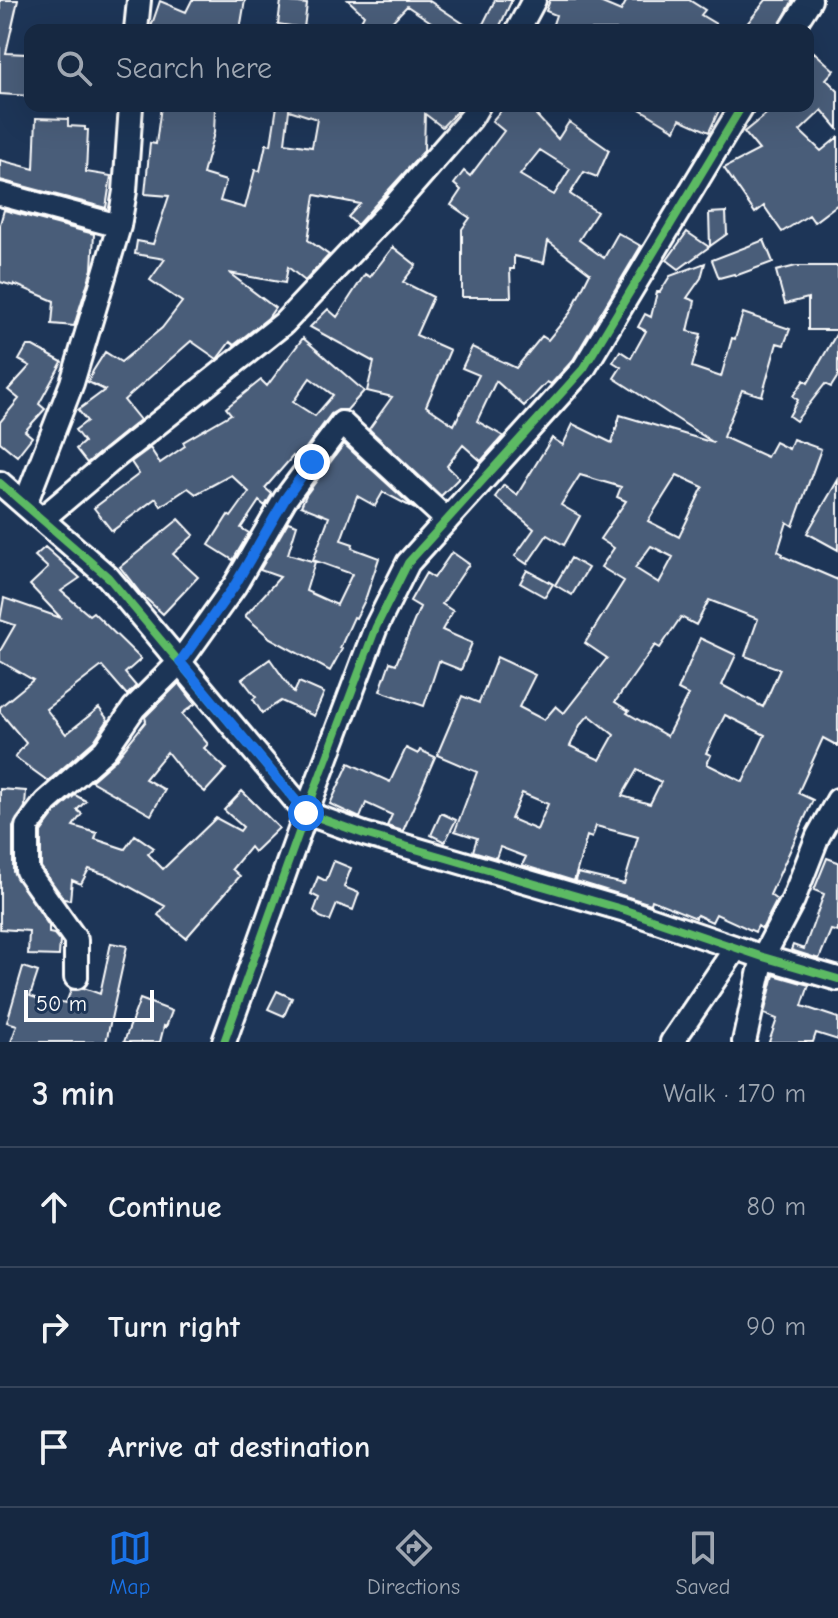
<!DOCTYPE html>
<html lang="en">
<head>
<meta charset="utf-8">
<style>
	body { margin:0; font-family:"Comic Neue",sans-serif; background:#23344c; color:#f1f3f6 }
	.scale { position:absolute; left:24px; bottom:20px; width:130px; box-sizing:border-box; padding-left:8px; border:4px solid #fff; border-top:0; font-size:22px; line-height:28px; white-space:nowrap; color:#fff; -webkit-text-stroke:6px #1d3557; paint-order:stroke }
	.stop { position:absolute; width:24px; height:24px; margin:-18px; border:6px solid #1a73e8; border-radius:50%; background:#fff }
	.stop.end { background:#1a73e8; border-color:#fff; box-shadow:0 2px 8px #0008 }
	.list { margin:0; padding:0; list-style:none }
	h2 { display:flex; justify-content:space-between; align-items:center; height:104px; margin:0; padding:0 32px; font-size:34px }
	h2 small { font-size:26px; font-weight:400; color:#9ea6b1 }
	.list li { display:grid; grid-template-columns:52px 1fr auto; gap:24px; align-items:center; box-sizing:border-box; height:120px; padding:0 32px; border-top:2px solid #35445a }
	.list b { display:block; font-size:30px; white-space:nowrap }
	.list em { font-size:26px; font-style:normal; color:#9ea6b1 }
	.icon { flex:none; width:44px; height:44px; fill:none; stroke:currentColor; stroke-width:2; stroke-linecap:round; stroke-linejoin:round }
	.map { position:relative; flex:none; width:838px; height:1042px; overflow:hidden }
	.search { position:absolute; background:#162841; box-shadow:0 8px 32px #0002; left:24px; right:24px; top:24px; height:88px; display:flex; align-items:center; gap:20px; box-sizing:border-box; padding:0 28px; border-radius:16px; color:#9ea6b1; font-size:30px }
	.sheet { height:464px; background:#162841 }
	nav { display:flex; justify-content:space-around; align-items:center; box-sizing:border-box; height:112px; border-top:2px solid #35445a; background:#162841; font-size:22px; color:#9ea6b1 }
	nav a { display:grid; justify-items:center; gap:4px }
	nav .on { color:#1a73e8 }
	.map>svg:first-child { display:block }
	.building { fill:#4a5d79; stroke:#fff; stroke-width:2; fill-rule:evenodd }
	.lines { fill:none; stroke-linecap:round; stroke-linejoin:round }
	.minor-casing { stroke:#fff; stroke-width:28 }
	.minor { stroke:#1d3557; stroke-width:22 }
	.cycleway-casing { stroke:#1d3557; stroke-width:13 }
	.cycleway { stroke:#5cba63; stroke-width:8 }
	.route { stroke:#1a73e8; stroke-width:10 }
</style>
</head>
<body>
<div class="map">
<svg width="838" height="1042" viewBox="0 0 838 1042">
	<rect width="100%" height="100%" fill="#1d3557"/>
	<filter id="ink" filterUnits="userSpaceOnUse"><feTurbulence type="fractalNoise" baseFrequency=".0125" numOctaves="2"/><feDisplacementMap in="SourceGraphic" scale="16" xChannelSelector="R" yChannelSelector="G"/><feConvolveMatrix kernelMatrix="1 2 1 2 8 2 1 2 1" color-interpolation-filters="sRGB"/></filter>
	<g filter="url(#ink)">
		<path class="building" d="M0,0H18L6,53L27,54L30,96L0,94Z
			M192,0H245L240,30H150L160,1L186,12Z
			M348,0H428L473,30H443L407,6L384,30H356L364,15Z
			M495,0H512L498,30H480Z
			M550,0H595L621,11L627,0H689L705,10L701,15L726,30H551L556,15L546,11Z
			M766,0H793L777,30H742Z
			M281,1L307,4L304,28L278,24Z
			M814,52L834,70L826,79L838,91V129L822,110L800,131L821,151L838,137V204L814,222L809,215L782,232L764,206L755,213L724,168L759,150L744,132L776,106H808V59Z
			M161,106L215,107L214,133L203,174L226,181L220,201L245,208L255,170L260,171L266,144L271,145L277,106H462L442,127L425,114L424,151L357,225L348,217L360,204L315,195L308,240L329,255L305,281L288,267L285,283L229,273L275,308L268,318L234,345L230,342L217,359L191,341L124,400L140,420L87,463L76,449L84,442L75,430L87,421L78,410L105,390L88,382L93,371L105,352L121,362L162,328L182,302L150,280L165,259L135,254L137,241L153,244L169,196L145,194L150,143L156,144ZM289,110L317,119L312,147L285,143Z
			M505,106H528L558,139L569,122L609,150L597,177L584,172L570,194L597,212L579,240L604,258L618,233L641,246L573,360L551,384L547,382L524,406L496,381L477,421L503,436L481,461L463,445L447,466L459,478L441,496L369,429L392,397L367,391L374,362L310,327L328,309L337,317L365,274L370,277L393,247L416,265L403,282L433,297L416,335L450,350L426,406L454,425L479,375L462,368L472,347L516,368L542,336L548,340L570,313L590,273L548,241L544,263L514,256V269H510L511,297H462V229L470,218L451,205L461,190L454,184L464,171L470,176L504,131L492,121ZM540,150L570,169L554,195L520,175Z
			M635,106H721L709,132L680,119L675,130Z
			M36,118L68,119V126L85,127V130H88L86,172L111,176L106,208L0,180V160L34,169Z
			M4,210L94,234L92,269L74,326L52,324L54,301L14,284V286L0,282V224Z
			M726,212L727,234L710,246L709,213Z
			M687,232L709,247L679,269L667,260Z
			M764,240L773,262L735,276L734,274L719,278L712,260Z
			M705,263L701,278L687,298L695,301L688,331L701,334L692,367L721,377L732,338L735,339L743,313L790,329L784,345L777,343L762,396L742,390L723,437L767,457L775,442L789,449L793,439L821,449L793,526L787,522L778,551L783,554L782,556L838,580V746L823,738L798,793L813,800L770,895L777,900L762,929L758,926L755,932L716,914L712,922L697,915L696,918L652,900L651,904L576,881L578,873L624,884L638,837L596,826L592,838L587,836L574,881L522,865L526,857L500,847L496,858L473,851L477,838L455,831L477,772L437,755L462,696L479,703L497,657L535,675L519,707L544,720L556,706L564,713L607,658L585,643L624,581L601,567L614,548L600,539L626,501L617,497L621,487L580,475L561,505L580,516L564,545L547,535L527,564L515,556L534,529L495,497L504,485L517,495L552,438L563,445L573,424L612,443L620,415L714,443L614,378L621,367L613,362L620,351L631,358L646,331L638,327L645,314L651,317L657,292H660L670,276ZM677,475L703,487L679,537L648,521ZM651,546L673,557L659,583L635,568ZM709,600L758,619L745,656L780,669L763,707L722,685L736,655L700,638L678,690L688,695L667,736L627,713L629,711L615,702L655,645L660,648L681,617L696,625ZM589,715L614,735L600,760L570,746L580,725ZM725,715L765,735L743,782L707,764L711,755L706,753ZM637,770L661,782L650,804L622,796ZM522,793L548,804L537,830L511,819Z
			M796,266H838V330H808V298L785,304L776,271Z
			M838,331V376L831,387L825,384L796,421L789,416L798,400L793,396L804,380L808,383Z
			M303,338L364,391L347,410H338L331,414L297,460L293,456L265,488L272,494L265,506L259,501L241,528L249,533L233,560L209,545L228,515L231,517L249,492L231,475L196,494L188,488L161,506L156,498L112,531L94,508L139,474L131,462L150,448L160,463L185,446L183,442L231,414L226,408L261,380L267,386ZM310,378L333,395L315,416L293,402Z
			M27,346H33L62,362L39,404L45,409L25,431L32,437L17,456L0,442V422L19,399L8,390L30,366L19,360Z
			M344,444L415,509L383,492L375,506L357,496L341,540L353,544L352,548L379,558L365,600L356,618L354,617L340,648L342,649L330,671L270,638L245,616L280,577L260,570L288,522L297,525L288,554L315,562L306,591L337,605L352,574L313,560L329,517L301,506L306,495Z
			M838,480V550L807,533Z
			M179,519L194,535L173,554L198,577L163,614L141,594L120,567Z
			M45,547L80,578L61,591L89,615L93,612L141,659L125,673L136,686L127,695L102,666L46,709L66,734L99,708L108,720L94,741L48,781L15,757L26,743L0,712V707L33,680L0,661V651L15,625L0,620L4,598L61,618L30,585L48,568L35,556Z
			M452,552L469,564L442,604L453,611L442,630L472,643L461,670L439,661L424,706L380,691L390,662L396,664L420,607L410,601L426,573L434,578Z
			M571,558L588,568L572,595L555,585Z
			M527,570L553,584L545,597L520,583Z
			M270,659L294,693L299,682L324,693L314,716L281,701L262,713L253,699L256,697L242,679Z
			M179,683L195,704L182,714L208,744L204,748L226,769L205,792L185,775L167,752L145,779L165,790L151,815L91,781L115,760L146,721L145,717Z
			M406,748L418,754L420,750L435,757L403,831L387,826L392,815L366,803L360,818L330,804L349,763L390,782Z
			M0,789L26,791L25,807L13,827V872L49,926V933L54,934L60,941L59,956L28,955L29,931L0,929Z
			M242,791L279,828L254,852L250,847L232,869L240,876L186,938L158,915L165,906L110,876L89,869L81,884L72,880L70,900L64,899L41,867V832L56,812L75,795L86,801L77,810L82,814L73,826L97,833L95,839L125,849L135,835L154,848L148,854L163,869L216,818L240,831L243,827L224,810Z
			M441,813L456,820L445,842L431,835Z
			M827,858L838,862V932L831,930L819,959L791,950L793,945L804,949L824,894L814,890Z
			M334,861L351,868L344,887L359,893L353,910L337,904L330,921L320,917L314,911L319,898L311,894L318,877L326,881Z
			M111,943L127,946L106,1042H11L17,1025L7,1022L23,967L38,972L30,996L56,1005L57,1001L66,1003L71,990L84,988L100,994Z
			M774,975L809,985L802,1006L838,1018V1040L816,1033L813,1042H769L777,1019L764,1014Z
			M277,991L292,998L284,1016L268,1009Z
			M140,999L172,1011L166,1027L164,1026L160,1042H124Z"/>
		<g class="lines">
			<defs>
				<path id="minor" d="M136,30L139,0
					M518,30L534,0
					M791,30L810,0
					M0,194L119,226
					M0,483L108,577L306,813L364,834L625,910L763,957L838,979
					M25,504L72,383L119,226L125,191L131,106
					M42,519L113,459L284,323L387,214L471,118L478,106
					M76,977V940L27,871V827L46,802L105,750L134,708L180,662L235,585L285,499L342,423L447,520
					M224,1042L306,813L376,627L408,563L584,368L742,106
					M672,1042L736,948
					M744,1042L763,957L793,900L818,836L838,800"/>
			</defs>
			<use href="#minor" class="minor-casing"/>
			<use href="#minor" class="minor"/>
			<defs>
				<path id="cycleway" d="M0,483L108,577L306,813L364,834L625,910L763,957L838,979
					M224,1042L306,813L376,627L408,563L584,368L742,106"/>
			</defs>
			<use href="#cycleway" class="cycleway-casing"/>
			<use href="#cycleway" class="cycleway"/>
		</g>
	</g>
	<g class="lines" filter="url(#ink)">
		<path class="route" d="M306,813L180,662L235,585L285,499L312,462"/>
	</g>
</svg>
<div class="scale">50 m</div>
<div class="stop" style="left:306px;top:813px"></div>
<div class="stop end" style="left:312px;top:462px"></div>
<div class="search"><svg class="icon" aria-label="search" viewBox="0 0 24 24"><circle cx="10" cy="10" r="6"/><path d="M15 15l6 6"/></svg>Search here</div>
</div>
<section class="sheet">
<h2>3 min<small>Walk · 170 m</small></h2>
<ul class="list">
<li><svg class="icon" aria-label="ahead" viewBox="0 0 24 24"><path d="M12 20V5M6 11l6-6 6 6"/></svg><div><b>Continue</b></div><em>80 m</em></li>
<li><svg class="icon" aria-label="right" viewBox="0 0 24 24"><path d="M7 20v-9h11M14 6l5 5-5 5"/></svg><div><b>Turn right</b></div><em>90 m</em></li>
<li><svg class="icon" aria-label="arrive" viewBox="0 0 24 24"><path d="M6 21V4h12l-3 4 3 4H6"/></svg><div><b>Arrive at destination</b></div></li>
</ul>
</section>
<nav>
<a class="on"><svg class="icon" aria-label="map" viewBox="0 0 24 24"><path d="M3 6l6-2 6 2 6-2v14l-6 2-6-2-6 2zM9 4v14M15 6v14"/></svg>Map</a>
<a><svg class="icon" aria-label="directions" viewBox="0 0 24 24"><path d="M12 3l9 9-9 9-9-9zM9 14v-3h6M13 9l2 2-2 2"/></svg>Directions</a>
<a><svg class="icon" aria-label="saved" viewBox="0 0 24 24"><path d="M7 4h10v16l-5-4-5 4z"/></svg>Saved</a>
</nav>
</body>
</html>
